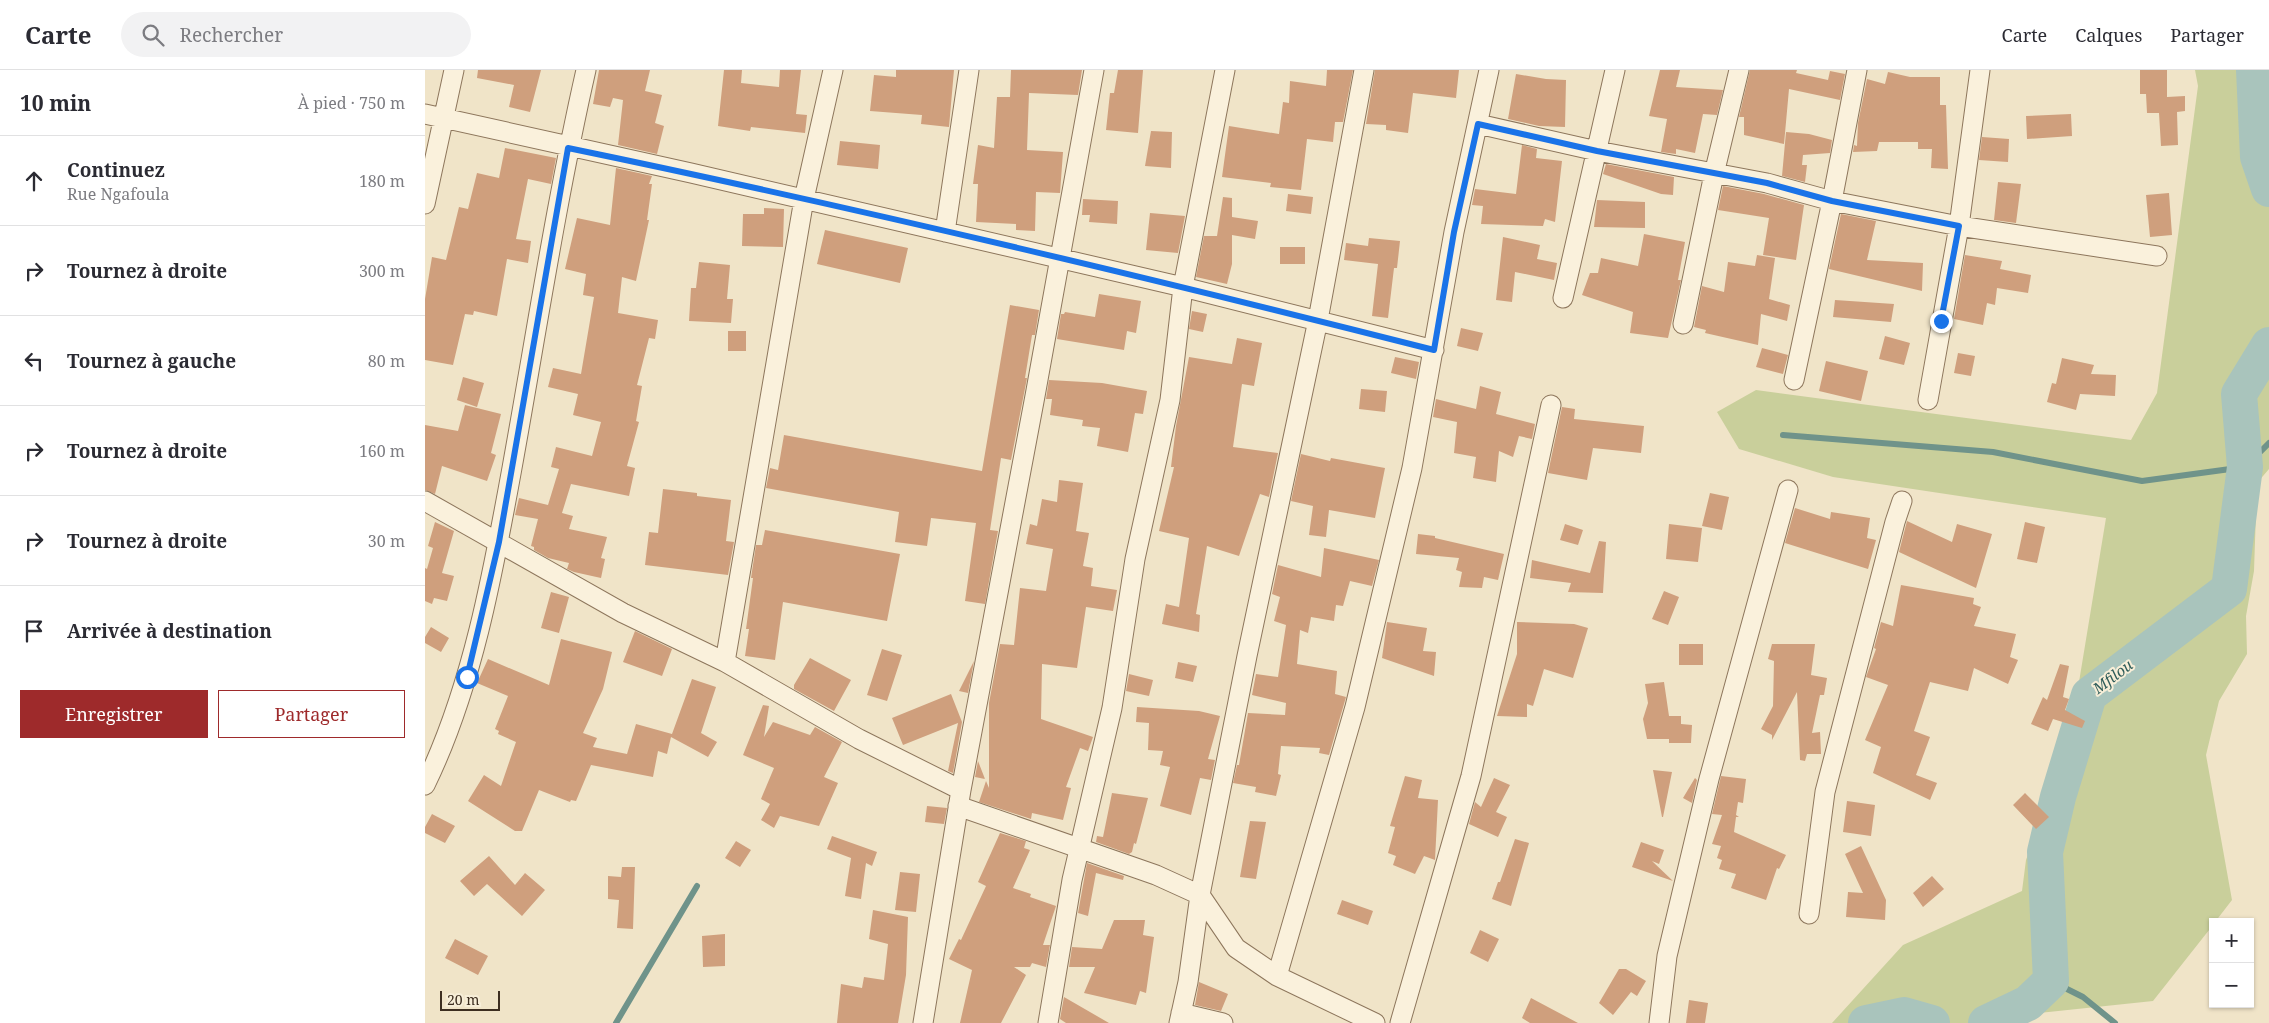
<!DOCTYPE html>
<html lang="fr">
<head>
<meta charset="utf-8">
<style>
	body { margin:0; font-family:"Noto Serif",serif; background:#f2f2f3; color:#2b2b33 }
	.controls { position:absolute; right:15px; bottom:15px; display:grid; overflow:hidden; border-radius:0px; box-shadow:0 1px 4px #0004 }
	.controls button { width:45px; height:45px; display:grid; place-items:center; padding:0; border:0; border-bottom:1px solid #e1e1e2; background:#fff; color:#2b2b33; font:25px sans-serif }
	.scale { position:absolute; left:15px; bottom:12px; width:60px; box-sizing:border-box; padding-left:5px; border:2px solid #3d2e20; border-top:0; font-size:14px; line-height:18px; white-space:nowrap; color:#3d2e20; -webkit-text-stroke:4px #f7eed8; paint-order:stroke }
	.stop { position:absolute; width:15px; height:15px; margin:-11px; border:4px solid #1a73e8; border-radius:50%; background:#fff }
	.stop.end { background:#1a73e8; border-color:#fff; box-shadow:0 1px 5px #0008 }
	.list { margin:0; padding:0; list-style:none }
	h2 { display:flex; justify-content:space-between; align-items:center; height:65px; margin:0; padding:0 20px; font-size:21px }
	h2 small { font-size:16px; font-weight:400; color:#7c7c81 }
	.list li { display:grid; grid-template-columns:32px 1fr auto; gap:15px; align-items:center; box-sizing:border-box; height:90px; padding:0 20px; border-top:1px solid #e1e1e2 }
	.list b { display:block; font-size:19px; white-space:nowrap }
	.list p { margin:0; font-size:16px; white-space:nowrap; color:#7c7c81 }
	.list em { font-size:16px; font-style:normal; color:#7c7c81 }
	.actions { display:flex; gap:10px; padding:15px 20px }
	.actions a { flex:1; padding:11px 0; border:1px solid #9e2a2b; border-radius:0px; text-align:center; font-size:18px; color:#9e2a2b }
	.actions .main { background:#9e2a2b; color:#fff }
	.icon { flex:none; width:28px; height:28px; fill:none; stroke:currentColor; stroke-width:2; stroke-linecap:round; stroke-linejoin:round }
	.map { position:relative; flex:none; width:1844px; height:953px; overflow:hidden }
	header { display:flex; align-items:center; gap:30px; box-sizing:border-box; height:70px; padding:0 25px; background:#fff; border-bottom:1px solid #e1e1e2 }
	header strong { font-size:24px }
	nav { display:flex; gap:28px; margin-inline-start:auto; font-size:18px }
	.search { width:350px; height:45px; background:#f2f2f3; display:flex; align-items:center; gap:12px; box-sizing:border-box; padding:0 18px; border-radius:28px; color:#7c7c81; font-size:19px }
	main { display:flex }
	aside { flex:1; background:#fff }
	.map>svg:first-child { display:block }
	.green { fill:#c9cf9b }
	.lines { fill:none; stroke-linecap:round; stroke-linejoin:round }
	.stream { stroke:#6f938a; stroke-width:6 }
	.river { stroke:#a9c4bc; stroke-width:36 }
	.building { fill:#cf9f7d }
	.street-casing { stroke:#8d765c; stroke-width:21 }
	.street { stroke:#faf1dc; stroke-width:19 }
	.route { stroke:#1a73e8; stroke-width:6 }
	.labels { text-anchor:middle; stroke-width:4; stroke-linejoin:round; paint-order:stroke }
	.water-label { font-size:15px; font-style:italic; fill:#2f5d5a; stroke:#f7eed8 }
</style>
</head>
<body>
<header>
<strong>Carte</strong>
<div class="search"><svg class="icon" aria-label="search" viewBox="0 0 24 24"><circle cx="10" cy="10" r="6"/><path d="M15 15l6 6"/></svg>Rechercher</div>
<nav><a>Carte</a><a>Calques</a><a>Partager</a></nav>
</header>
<main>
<aside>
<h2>10 min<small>À pied · 750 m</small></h2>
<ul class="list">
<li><svg class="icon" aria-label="ahead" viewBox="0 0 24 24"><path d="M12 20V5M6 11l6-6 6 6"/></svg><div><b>Continuez</b><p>Rue Ngafoula</p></div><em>180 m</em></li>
<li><svg class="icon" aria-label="right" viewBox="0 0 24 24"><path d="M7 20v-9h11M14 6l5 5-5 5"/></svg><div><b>Tournez à droite</b></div><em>300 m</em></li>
<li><svg class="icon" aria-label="left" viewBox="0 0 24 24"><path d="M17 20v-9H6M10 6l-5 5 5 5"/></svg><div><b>Tournez à gauche</b></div><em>80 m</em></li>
<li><svg class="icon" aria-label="right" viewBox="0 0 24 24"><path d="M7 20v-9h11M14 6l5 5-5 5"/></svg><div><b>Tournez à droite</b></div><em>160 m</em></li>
<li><svg class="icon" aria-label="right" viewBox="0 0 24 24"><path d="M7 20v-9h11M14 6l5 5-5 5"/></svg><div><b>Tournez à droite</b></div><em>30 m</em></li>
<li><svg class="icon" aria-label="arrive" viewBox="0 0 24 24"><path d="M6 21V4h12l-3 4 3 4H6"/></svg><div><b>Arrivée à destination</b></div></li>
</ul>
<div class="actions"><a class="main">Enregistrer</a><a>Partager</a></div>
</aside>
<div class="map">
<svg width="1844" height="953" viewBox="0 0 1844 953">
	<rect width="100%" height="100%" fill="#f0e4c8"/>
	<path class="green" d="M1770,0H1844V399L1832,413L1829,501L1821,546L1822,584L1794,631L1781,685L1807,830L1790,852H1788V855L1728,931L1604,944L1595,953H1407L1478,875L1597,821L1601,790L1631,708L1654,612L1681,448L1408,407L1314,379L1292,342L1331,320L1706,370L1732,323L1773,16Z"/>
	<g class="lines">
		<path class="stream" d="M1358,365L1568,382L1717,411L1820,397L1844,373
			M1626,911L1658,927L1690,953
			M191,953L272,816"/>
		<path class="river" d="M1829,0L1833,87L1844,119
			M1441,953L1479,945L1507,953
			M1561,953L1603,933L1626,911L1620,782L1633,727L1664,625L1804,519L1820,397L1814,324L1844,275"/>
	</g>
	<path class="building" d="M53,0H116L105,42L84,37L89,15L52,8Z
		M174,0H225L220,21L237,25L230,53L239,56L232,84L193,75L198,30L188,28L185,37L168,34Z
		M299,0H317L316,13L354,17L355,0H376L371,44L382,45L380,63L326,57L325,61L293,56Z
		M471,0H529L524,57L496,54L497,45L445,41L449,5L471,7Z
		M586,0H657L653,25L604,23L602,80L638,82L635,123L611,122L610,161L591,160V154L551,152L553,114H548L553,75L569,78L572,27H585Z
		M693,0H718L713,63L681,60L685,23H689Z
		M902,0H928L918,52H910L908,72L882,69L876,120L845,117L846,113L797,107L804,56L854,64L858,32L864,33L865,11L901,16Z
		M950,0H1034L1031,28L988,23L983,63L961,60V55L941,54Z
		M1235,0H1255L1251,17L1298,20L1292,45L1278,44L1270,83L1251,79V84L1236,82L1242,49L1224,46Z
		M1325,0H1372L1371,3L1403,10L1405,1L1420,4L1415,30L1364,19L1359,74L1319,65V47H1314Z
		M1715,0H1742V27L1760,26V41L1752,42L1753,75L1736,76L1734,43H1722L1721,24H1715Z
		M1463,2L1485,7H1515V35H1521L1523,99L1506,98L1507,79H1493V72H1454L1452,81L1428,82L1429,75L1432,76L1433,53L1442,9L1460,14Z
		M1091,4L1121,9L1141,10L1140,57L1114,56L1083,49Z
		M1646,44L1647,66L1602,69L1601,46Z
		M726,61L747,62L746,98L720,96Z
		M1361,62L1384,64L1407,70L1405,83L1378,85L1377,95H1382L1380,112L1357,106Z
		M1557,67L1584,69L1583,92L1554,90Z
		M415,71L455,75L453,99L412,95Z
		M1097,75L1112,79L1111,88L1137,91L1130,152L1120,149L1118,156L1056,154L1058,136L1047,135L1050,119L1091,124Z
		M80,78L131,88L126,114L103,109L91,169L106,171L103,193L82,189L72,246L49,241L48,245L40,244L28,295L0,290V229L7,187L21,190L34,137L43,139L52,103L74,108Z
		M1181,94L1249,107L1248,125L1236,124L1178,104Z
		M191,98L227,106L224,114H227L222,150H224L211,211L197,207L193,243L233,250L230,269L224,268L212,315L217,316L211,351L214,352L202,396L210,398L204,426L146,414L137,443L148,446L144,459L182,467L176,488L180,489L176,508L149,502L142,499L144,493L123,488L109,480V477L106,476L113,449L90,445L94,428L123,435L134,399L126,397L131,377L167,386L176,352L148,345L153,324L123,317L128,298L156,304L169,227L158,225L161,204L140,199L152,148L185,155Z
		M1573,112L1596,114L1591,153L1569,150Z
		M1298,116L1339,124L1379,135L1371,190L1338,185L1344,148L1293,140Z
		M1744,123L1747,165L1725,167L1721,125Z
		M863,124L888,127L886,144L861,141Z
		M798,127L807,128V147L833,151L830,169L807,165V194L802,214L771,207L779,166H792Z
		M658,129L693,131L692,154L664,152L665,145H657Z
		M1172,130L1220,132V158L1169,157Z
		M339,138L359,139L358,177L317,176L318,144H339Z
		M725,143L760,146L753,183L721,180Z
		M1416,144L1451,151L1442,190L1498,193L1497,221L1404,199Z
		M400,160L483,178L475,213L392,194Z
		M1219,164L1260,172L1253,210H1256L1243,268L1205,263L1208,242L1157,225L1165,203H1173L1176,188L1213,196Z
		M1078,167L1115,175L1112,189L1132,193L1129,210L1090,202L1087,232L1071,230Z
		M944,168L975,171L972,198H969L963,248L947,246L953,194L919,190L921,173L943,176Z
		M855,177H880V194H855Z
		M1332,185L1350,188L1344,229L1365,235L1362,251L1336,244L1333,275L1280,263L1281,260L1269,257L1277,216L1299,222L1303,192L1330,196Z
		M1540,185L1577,191L1575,199L1606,205L1603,223L1572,218L1570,235L1562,233L1558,255L1529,249Z
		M274,192L305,195L302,229H308L306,253L264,251L266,218H271Z
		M674,224L716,231L711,263L702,261L699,280L632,269L636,244H639L640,242L670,247Z
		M1410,230L1469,234L1466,252L1408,247Z
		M585,235L614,240L610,265H607L600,308H602L586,390L576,388L565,460L573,461L560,534L540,531L551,453L506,448L502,476L470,472L474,442L341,418L345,398L353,400L359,365L557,401Z
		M767,241L782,244L778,262L764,259Z
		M1036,258L1058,263L1053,281L1032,276Z
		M303,261H321V281H303Z
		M1460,266L1485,273L1479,295L1454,289Z
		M812,268L837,273L829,316L817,314L808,377L853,383L844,427L835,424L814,486L782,476L771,544L775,545L774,562L737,554L741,534L754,537L764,468L734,461L749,397H746L751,356L764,287L807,294Z
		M1337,278L1363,285L1358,304L1331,297Z
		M1533,283L1550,286L1546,306L1529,303Z
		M970,287L994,292L991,309L966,303Z
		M1637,288L1669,295L1666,304L1691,305L1690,326L1655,324L1651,340L1622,332L1627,313L1631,314Z
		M1401,291L1443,301L1436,331L1394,321Z
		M38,307L59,313L52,337L32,330Z
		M624,310L677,313L722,321L718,344L710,343L703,382L672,376L675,358L657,356L658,350L625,345L627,329H621Z
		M1055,316L1076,322L1071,344L1110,354L1107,369L1094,366L1088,387L1074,381L1071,412L1048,408L1051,387L1029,383L1032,352L1008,347L1011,329L1051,339Z
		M936,319L962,321L960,342L934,339Z
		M40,335L76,344L66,383L71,385L62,411L17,396L10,424L0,420V355L33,361Z
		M1137,337L1150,339L1149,349L1219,356L1216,383L1168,378L1162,410L1123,403Z
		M876,384L905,391L906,388L960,398L950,448L904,440L901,467L884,465L888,436L866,431Z
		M634,410L658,413L651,461L664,463L658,496L668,498L666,516L692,520L688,541L661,537L652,598L617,594L616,649L668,667L663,681L655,678L641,717L646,718L638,750L607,743L606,749L554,732L561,711L564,718V633L575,574L589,575L595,518L621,521L628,479L601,474L605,454L612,456L617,429L632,432Z
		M238,419L272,423V426L306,430L301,471L309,472L303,505L220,495L224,462L233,463Z
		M1285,423L1304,427L1297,460L1277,456Z
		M1370,438L1405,449L1406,442L1445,448L1442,468L1451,470L1443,499L1360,473Z
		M1482,451L1527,472L1532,454L1567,464L1551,518L1474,482Z
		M10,452L29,461L17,503L29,506L22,531L9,528L7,534L0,531V498L2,499L8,478L3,476Z
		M1600,452L1620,457L1612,493L1592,489Z
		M1140,454L1158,460L1153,475L1135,470Z
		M1244,454L1277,458L1273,492L1241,489Z
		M340,460L475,484L462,551L358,532L350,590L320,586L324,559H321L328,508H326L331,475H337Z
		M993,464L1010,466V468L1079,484L1073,510L1059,507L1057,518L1034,517L1037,502L1031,500L1034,488L991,484Z
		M1174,471L1181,472L1178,523L1143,522L1146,513L1105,508L1107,490L1165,503Z
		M899,478L954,490L947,516L925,511L918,536L911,535L909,551L886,547L883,563L875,560L872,594L912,601L910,624L921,627L919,634L904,685L894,683L895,678L856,676L853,704L856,705L851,726L830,722L831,717L808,713L812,695H814L823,643L860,645L861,633L827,625L831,604L853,607L861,555L849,551L855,527L847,524L853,495L896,507Z
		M1476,515L1549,528L1548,534L1556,537L1549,556L1591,564L1585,587L1593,590L1583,614L1549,598L1543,621L1505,612L1489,661L1505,667L1491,705L1512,713L1505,730L1448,703L1456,677L1440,670L1463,615L1441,607L1451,579L1449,578L1456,552L1468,556Z
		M1239,521L1254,527L1243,555L1227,549Z
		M126,522L144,527L134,563L116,558Z
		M962,552L1002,558L998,581L1011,582L1009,606L957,588Z
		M1092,552L1149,554L1163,558L1148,608L1119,599L1108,636L1102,634V647L1072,646L1092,584Z
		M6,557L24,568L16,582L0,573V567Z
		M210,561L247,579L237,606L198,592Z
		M136,569L187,582L178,619L158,663L172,668L168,677L202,684L211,654L247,664L267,609L291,617L276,663L292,672L283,687L246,667L242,684L233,681L228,707L166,695L151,731L146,730L145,732L114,720L97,761H90L43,731L59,705L76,716L91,672L73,664L74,661L70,659L83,626L52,613L63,589L124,615Z
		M1254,574H1278V595H1254Z
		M1347,574H1390L1386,605L1402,608L1399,625H1395L1387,663L1395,662L1396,684H1382L1380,691L1375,690L1372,622L1347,670V665L1336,659L1348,636L1349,591L1343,589Z
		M457,579L477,585L462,631L442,625Z
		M385,588L426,610L409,641L369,619V615Z
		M549,591L543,623L534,621Z
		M753,592L772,596L768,612L750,608Z
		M1635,594L1644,596L1638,627L1644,629L1640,640L1660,651L1657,658L1628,649L1623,661L1606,654L1618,627L1622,630Z
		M704,604L728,610L724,626L701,621Z
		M1239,612L1244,646H1256V654L1267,655L1266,673H1244V669H1222L1218,649L1223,633L1220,614Z
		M526,624L537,652L528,703L523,701L533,653L478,675L467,648Z
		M338,635L344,636L339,667L348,652L385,665L390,657L417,672L399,707L413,713L394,756L355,746L349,758L336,750L345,734L336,729L349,698L318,685Z
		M712,637L774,641L795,646L783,689L790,690L786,710L775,708L766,745L735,736L745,697L735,695L738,681L723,680L724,653L711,652Z
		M553,691L560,709L550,707Z
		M1228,700L1247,702L1238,747H1237Z
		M980,706L997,710L993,728L1013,730L1010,790L999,786L990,804L968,795L971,786L963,783L970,757L965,756Z
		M1296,706L1321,709L1318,733L1313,732L1311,745L1314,747H1311L1309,762L1361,785L1354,799L1352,798L1341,830L1306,818L1311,804L1294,799L1297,790L1292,788L1296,776L1287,774L1297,745L1287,744Z
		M1069,708L1085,715L1071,742L1082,747L1073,767L1044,754L1050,732L1056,737Z
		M1270,708L1272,710L1267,733L1258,728Z
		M687,723L723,728L711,774L709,773L707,782L704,784L671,772L672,766L678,767Z
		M1600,723L1624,747L1611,759L1588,735Z
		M1422,731L1450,735L1446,766L1418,762Z
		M502,736L522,738L519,754L500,752Z
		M7,744L30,756L20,773L0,763V757Z
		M825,751L841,752L831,809L815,807Z
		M575,763L601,771L599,778L605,780L588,818L606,824L605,827L631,836L618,875H625L621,897L607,893L605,897H589L601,905L576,953H535L547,900L524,889L534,869L536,870L561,816L553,812Z
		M407,766L452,782L447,796L441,793L436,829L420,826L426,788L402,779Z
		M1090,769L1104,773L1086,836L1067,829L1073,812H1075Z
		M311,771L326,780L315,797L300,788Z
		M1216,772L1239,780L1234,794L1227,791L1248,811L1207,797Z
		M1436,776L1461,830L1460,850L1421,847L1423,822L1438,823L1420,784Z
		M64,786L90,815L100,803L120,820L97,846L62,814L49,826L35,811Z
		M662,793L699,806L698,810L671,803L663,846L653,843Z
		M197,797H210L208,859L192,858L194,830L183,829V806L196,807Z
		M475,802L495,804L491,842L470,840Z
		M1507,806L1519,819L1498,837L1488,823Z
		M917,830L948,841L943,855L912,844Z
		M448,840L483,847L481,905L473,953H412L416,914L437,918L439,907L459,910L463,874L444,869Z
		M689,850H720L718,865L729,867L721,923L715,921L711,935L659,923L670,897H644L647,877L677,879Z
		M1055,860L1074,869L1063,892L1045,883Z
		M300,864V896L278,897L277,866Z
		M30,869L63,886L53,905L20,888Z
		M1194,899H1201L1221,911L1212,926L1206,922L1188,945L1174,933Z
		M774,912L803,924L796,941L770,935Z
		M639,927L684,953H641L635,949Z
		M1106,928L1153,953H1105L1097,948Z
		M1264,930L1283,933L1280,953H1261Z"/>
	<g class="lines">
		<defs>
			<path id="street" d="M0,44L266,103L758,217L1009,280
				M1053,54L1172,81L1342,113L1407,131L1534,156L1732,186
				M0,134L29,0
				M520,162L544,0
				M1138,228L1190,0
				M1258,254L1289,104L1314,0
				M1369,310L1407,131L1432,0
				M1503,330L1534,156L1555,0
				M0,431L198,543L300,592L434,669L536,720
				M300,592L379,129L408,0
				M0,715C47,619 68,503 87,398C111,265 131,132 161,0
				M533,736L731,805L775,825L811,878L852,906L950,953
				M1384,844L1400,722L1470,452L1477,431
				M852,906L930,637L987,398L1029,162L1064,0
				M756,943L798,953
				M498,953L536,720L610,326L669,0
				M623,953L647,810L687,638L710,489L745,330L758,217L800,0
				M754,953L763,912L775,825L822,586L893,250L939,0
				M975,953L1046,706L1126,335
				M1234,953L1242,886L1284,709L1363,420"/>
		</defs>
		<use href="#street" class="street-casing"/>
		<use href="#street" class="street"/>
	</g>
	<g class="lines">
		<path class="route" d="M42,607L74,472L143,78C433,138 722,207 1009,280L1029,162L1053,54L1172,81L1342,113L1407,131L1534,156L1516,251"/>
	</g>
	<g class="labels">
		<g class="water-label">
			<text transform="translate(1688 607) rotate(-37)" y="5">Mfilou</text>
		</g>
	</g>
</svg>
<div class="controls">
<button>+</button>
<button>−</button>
</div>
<div class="scale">20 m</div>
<div class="stop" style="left:42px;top:607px"></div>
<div class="stop end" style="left:1516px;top:251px"></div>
</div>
</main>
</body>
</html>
